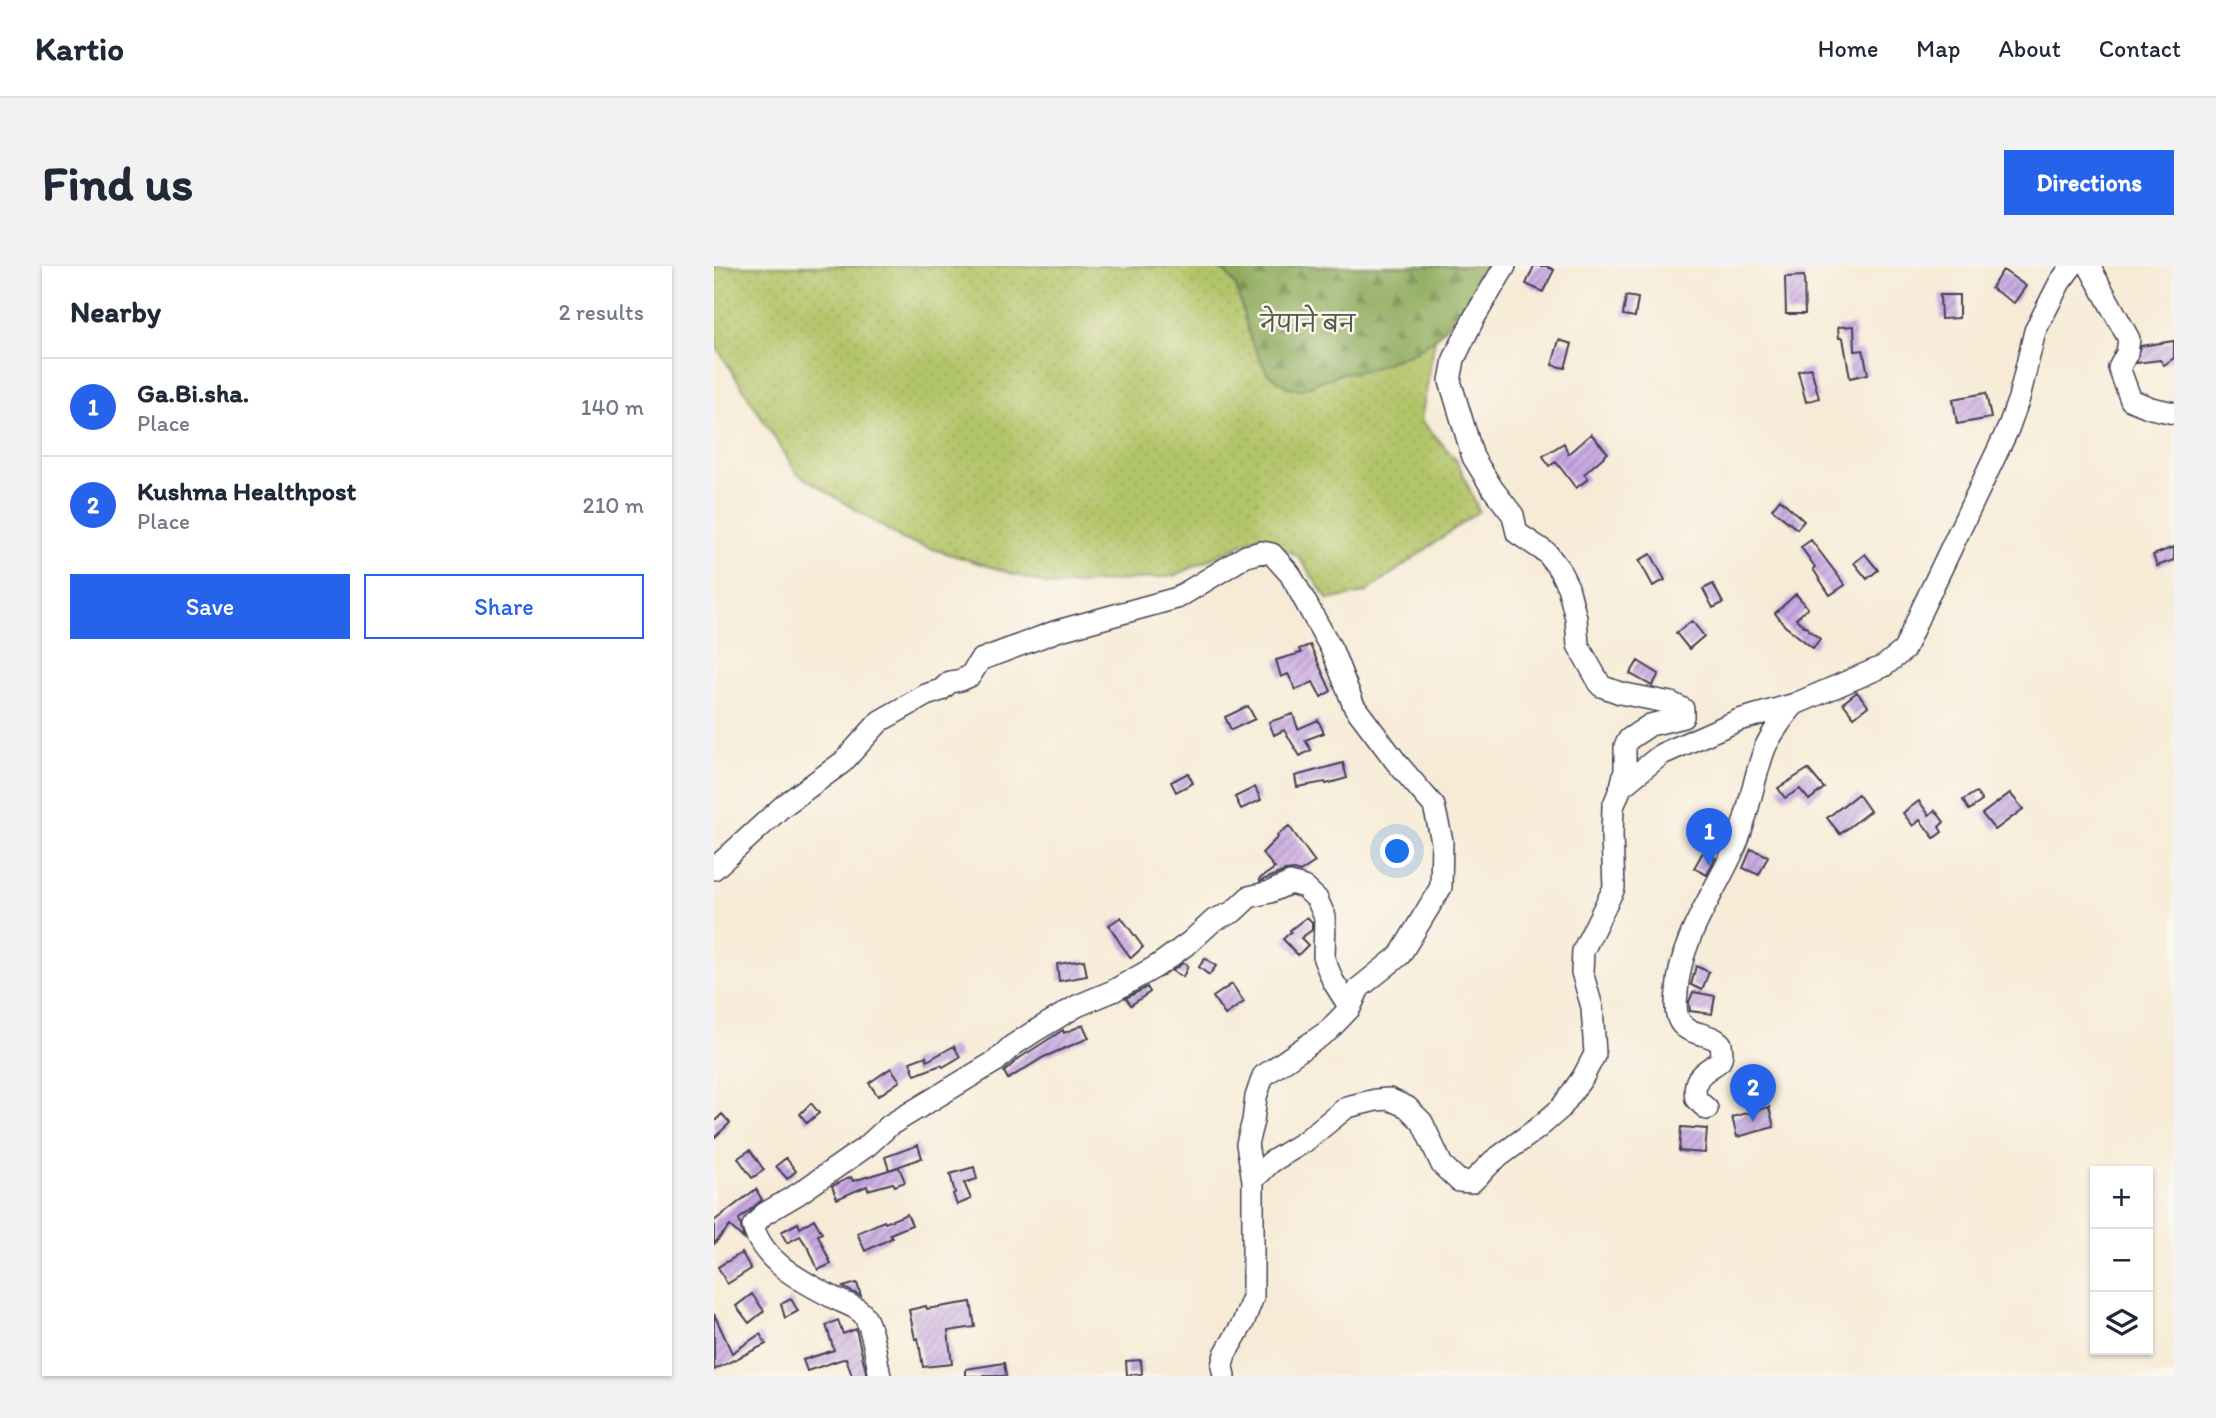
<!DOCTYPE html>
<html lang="en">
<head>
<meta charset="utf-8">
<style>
	body { margin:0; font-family:Itim,"Playpen Sans Deva",sans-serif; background:#f2f2f3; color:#1f2937 }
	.controls { position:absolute; right:21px; bottom:21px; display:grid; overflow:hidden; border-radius:0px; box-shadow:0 2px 5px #0004 }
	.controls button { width:63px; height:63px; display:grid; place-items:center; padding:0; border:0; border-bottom:2px solid #e0e1e3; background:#fff; color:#1f2937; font:35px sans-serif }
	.you { position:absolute; left:684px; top:586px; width:24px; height:24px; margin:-18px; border:5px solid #fff; border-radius:50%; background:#1a73e8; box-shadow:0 0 0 10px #1a73e833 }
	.badge { display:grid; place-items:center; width:46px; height:46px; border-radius:50%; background:#2563eb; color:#fff; font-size:23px; font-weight:700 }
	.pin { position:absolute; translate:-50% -58px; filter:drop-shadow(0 2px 4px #0008) }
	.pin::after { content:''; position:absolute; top:37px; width:24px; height:21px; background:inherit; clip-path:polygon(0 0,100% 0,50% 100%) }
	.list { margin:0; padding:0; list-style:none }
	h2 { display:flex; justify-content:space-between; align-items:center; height:91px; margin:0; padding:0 28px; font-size:30px }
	h2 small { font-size:23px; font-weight:400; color:#747a83 }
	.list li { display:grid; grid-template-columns:46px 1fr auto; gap:21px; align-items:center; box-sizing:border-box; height:98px; padding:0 28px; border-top:2px solid #e0e1e3 }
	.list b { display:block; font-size:26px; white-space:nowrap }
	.list p { margin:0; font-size:23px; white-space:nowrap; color:#747a83 }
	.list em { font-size:23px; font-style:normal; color:#747a83 }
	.actions { display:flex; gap:14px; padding:21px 28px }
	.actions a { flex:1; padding:16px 0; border:2px solid #2563eb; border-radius:0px; text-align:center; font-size:24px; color:#2563eb }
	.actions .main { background:#2563eb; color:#fff }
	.icon { flex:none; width:38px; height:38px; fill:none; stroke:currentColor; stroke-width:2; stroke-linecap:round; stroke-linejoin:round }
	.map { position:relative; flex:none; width:1460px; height:1110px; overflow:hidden; border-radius:0px }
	header { display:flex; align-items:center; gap:42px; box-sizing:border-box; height:98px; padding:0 35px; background:#fff; border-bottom:2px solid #e0e1e3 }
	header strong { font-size:33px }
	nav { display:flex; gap:38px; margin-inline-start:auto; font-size:24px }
	.intro { display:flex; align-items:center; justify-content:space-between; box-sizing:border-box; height:168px; padding:0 42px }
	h1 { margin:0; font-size:49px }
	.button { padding:18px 32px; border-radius:0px; background:#2563eb; color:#fff; font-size:24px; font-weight:700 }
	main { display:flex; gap:42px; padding:0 42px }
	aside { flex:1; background:#fff; border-radius:0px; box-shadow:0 2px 5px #0004 }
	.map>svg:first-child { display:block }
	.grass { fill:url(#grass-dots); stroke:#6a7352; stroke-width:2 }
	.forest { fill:url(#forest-firs); stroke:#58664c; stroke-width:2 }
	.building { fill:url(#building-hatch) }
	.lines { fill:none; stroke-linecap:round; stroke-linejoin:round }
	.minor-casing { stroke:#424052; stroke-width:24 }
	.minor { stroke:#fff; stroke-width:21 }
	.labels { text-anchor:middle; stroke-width:5; stroke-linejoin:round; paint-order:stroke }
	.park-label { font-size:24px; fill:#545b4b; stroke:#fbf7ec }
</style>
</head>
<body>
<header>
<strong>Kartio</strong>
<nav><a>Home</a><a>Map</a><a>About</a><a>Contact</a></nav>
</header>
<div class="intro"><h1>Find us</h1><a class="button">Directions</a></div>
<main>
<aside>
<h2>Nearby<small>2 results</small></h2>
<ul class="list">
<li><span class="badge">1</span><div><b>Ga.Bi.sha.</b><p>Place</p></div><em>140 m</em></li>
<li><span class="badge">2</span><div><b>Kushma Healthpost</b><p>Place</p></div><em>210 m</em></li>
</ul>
<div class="actions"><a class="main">Save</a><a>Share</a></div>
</aside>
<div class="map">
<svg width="1460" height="1110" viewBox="0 0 1460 1110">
	<defs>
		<pattern id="grass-dots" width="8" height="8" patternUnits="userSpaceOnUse" patternTransform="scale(1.75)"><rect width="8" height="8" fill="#b2c468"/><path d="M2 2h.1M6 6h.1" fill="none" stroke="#99a85b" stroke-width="1.8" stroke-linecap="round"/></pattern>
		<pattern id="forest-firs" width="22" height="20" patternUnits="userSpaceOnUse" patternTransform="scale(1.75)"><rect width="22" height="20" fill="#8daa5c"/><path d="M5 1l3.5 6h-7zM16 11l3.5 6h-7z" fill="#738a4d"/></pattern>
		<pattern id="building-hatch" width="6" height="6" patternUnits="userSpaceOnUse" patternTransform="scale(1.75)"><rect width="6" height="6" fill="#c8a7e2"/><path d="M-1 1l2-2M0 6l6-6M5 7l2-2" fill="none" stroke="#a288b8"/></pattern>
	</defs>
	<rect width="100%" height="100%" fill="#fbf7ec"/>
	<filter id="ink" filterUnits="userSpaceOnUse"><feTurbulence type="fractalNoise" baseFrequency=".0143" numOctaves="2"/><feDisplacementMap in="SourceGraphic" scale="14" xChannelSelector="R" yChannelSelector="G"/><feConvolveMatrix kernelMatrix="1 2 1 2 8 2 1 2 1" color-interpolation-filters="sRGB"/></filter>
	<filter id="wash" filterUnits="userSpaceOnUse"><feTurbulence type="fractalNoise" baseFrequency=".00686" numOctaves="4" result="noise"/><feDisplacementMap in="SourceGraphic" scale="28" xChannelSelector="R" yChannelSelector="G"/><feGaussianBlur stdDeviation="1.57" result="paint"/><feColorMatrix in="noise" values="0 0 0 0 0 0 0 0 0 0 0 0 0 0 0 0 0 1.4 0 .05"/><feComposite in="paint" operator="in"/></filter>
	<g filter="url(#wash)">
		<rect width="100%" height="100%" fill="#f7ebd7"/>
		<path class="grass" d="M0,0H500L512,7L522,20L537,75L587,123L628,107L653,104L700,86L721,73L707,154L743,195L765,245L651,327L614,334L584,290L545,270L460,310L338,320L190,274L83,207L0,77Z"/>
		<path class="forest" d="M500,0H777L761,28L721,73L700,86L653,104L628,107L587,123L574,121L553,107L537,75L522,20L512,7Z"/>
		<g id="blocks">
			<path class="building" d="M820,0H832L840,4L829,26L812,18Z
				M1289,4L1312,20L1300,37L1277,22Z
				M1090,10L1091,48H1072L1071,11Z
				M1226,29H1245V52L1227,53Z
				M912,30L924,32L921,51L909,49Z
				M1140,60L1141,85L1149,84L1154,108L1136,112L1129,72H1125L1124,61Z
				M845,74L858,78L851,102L838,99Z
				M1460,75V92L1450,99L1446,94L1422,97L1427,80Z
				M1097,102L1105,132L1092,136L1084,105Z
				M1272,127L1277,152L1243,158L1239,133Z
				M877,168L894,187L870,208L874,213L862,222L842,196L835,200L829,190L850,177L854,188Z
				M1066,233L1090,255L1083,263L1058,243Z
				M1097,274L1131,319L1116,329L1099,303L1101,301L1087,281Z
				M1460,281V294L1443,300L1439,289Z
				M937,288L951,314L939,320L925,294Z
				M1151,288L1164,304L1153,313L1140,297Z
				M999,318L1009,337L999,342L989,323Z
				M1082,328L1094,342L1082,353L1106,373L1099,382L1071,360L1061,347Z
				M978,355L990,370L975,383L962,367Z
				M596,379L617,425L607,431L599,416L582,424L574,408L567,411L562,394L587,387L585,383Z
				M924,395L945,408L938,420L916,408Z
				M1143,426L1154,440L1140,451L1129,437Z
				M534,440L541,453L517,464L511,451Z
				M579,448L584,463L604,454L610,467L591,474L597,484L586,490L570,464L560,469L555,456Z
				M629,497L633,512L612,518L611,516L583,521L581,510Z
				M1094,503L1110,522L1095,534L1086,523L1071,532L1064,522Z
				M474,507L479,517L462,526L457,516Z
				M541,521L547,534L527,543L521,531Z
				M1262,526L1268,535L1255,544L1249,534Z
				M1296,527L1309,543L1281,564L1268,548Z
				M1144,528L1156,545L1126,568L1113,552Z
				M1205,535L1215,549L1221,544L1230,556L1225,561L1228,566L1220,572L1206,554L1199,560L1189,547Z
				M575,560L601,596L586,606L580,604L571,605L546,615L545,613L561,602L548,587L564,571L563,569Z
				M1037,583L1054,590L1045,609L1029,602Z
				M989,586L1001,592L993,609L980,602Z
				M407,651L429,681L417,692L406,677L395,659Z
				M593,651L598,656V664L587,672L594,679L584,689L569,673L577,666L576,664Z
				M491,692L502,700L495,709L485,701Z
				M370,694L373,710L345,715L343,698Z
				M469,697L474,700L469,711L458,705Z
				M982,700L995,706L988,724L977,719Z
				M518,718L530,736L511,749L499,731Z
				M433,721L436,726L417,739L412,732Z
				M979,726L1001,730L998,748L976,745L975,736Z
				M369,759L375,772L330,791L294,813L290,806L304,793L349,764L350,767Z
				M240,780L246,791L229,801L227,799L201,809L196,796L212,790L213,795Z
				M177,802L186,815L164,830L155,817Z
				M97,837L105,847L93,857L86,848Z
				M1055,841L1060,861L1023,871L1018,851Z
				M8,848L16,857L0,872V856Z
				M967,861L993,863L991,887L965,885Z
				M204,879L208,892L175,904L171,891Z
				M36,884L50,904L38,912L24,892Z
				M72,892L82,905L73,913L62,900Z
				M185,901L191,916L181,920L179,917L154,924L153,920L123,933L118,920L137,911L139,915Z
				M260,901L263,913L250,917L257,933L243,939L239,928L241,927L236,908Z
				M42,923L48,934L25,953L30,973L16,960L0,978V955Z
				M193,948L198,959L176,968L178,972L151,985L143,967L170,955L171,957Z
				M100,953L108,967L104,969L117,998L104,1004L96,985L86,970L73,977L67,966L84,957L86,962Z
				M28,987L37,1003L13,1018L4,1001Z
				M143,1017L147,1030L130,1022L129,1021Z
				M38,1028L50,1045L35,1057L22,1040Z
				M77,1033L84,1045L71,1052L67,1038Z
				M257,1036L261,1061L234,1065L238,1098L209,1101L204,1072L201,1073L195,1044L212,1040L213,1043Z
				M0,1048L18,1087L46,1068L52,1078L0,1104Z
				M124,1054L129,1068L142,1063L153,1110H138L132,1092L93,1105L89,1094L120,1084L112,1059Z
				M427,1094L428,1108L413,1109L412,1095Z
				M290,1097L292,1110H252V1103Z"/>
		</g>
	</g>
	<g filter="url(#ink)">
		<use href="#blocks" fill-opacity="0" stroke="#424052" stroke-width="2"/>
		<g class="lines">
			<defs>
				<path id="minor" d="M791,0L760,52L740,93L736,115L759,191L778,222L799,249L803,267L833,287L845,303L854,321L862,352L864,379L887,420L906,427L957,437L969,443V451L936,459L915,473L911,480V504L907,521
					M1375,0L1415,73L1413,87L1405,102L1417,134L1437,142L1460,147
					M0,603L69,540L129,496L166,455L212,429L227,424L236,416L247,414L256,410L266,394L343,365L463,332L532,290L548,286L558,288L576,308L618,384L640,440L683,497L720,540L728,575L727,621L686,689L645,722L636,742L614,765L549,810L542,831L539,855L533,878L539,914V1031L529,1057L511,1088L508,1100L510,1110
					M993,843L982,833C978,809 990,807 1006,795L1008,788L1007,778C996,765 971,771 964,752C961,744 962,735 963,726C966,671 1001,628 1022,579C1035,548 1039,513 1051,482C1056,470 1072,447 1081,438
					M539,914L557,896L590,876L633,841L662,834L675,833L693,841L708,856L728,899L745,915L758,916L779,895L824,862L847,842L869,811L881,788L878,741L868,706L869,685L900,622L898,569L899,541L907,521L948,488L1025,454L1081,438L1170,400L1190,384L1208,343L1294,163L1305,132L1321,65L1346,16L1358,0
					M166,1110C162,1093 159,1059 148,1047C142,1041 131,1037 124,1034C91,1017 50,998 39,960L50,948L84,928L153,880L176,859L282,795L298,780L321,765L363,740L399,725L443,700L476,676L500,654L519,646L535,631L556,626L576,617L590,621L603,633L611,651L610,693L619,715L636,742"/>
			</defs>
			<use href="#minor" class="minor-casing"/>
			<use href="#minor" class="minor"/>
		</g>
	</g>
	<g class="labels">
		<g class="park-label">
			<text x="594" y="66">नेपाने बन</text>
		</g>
	</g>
</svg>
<div class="controls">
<button>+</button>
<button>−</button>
<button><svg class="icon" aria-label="layers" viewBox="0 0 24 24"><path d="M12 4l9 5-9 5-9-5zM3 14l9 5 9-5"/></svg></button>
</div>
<div class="you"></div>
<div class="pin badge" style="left:995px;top:600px">1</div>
<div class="pin badge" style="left:1039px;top:856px">2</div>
</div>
</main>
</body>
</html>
